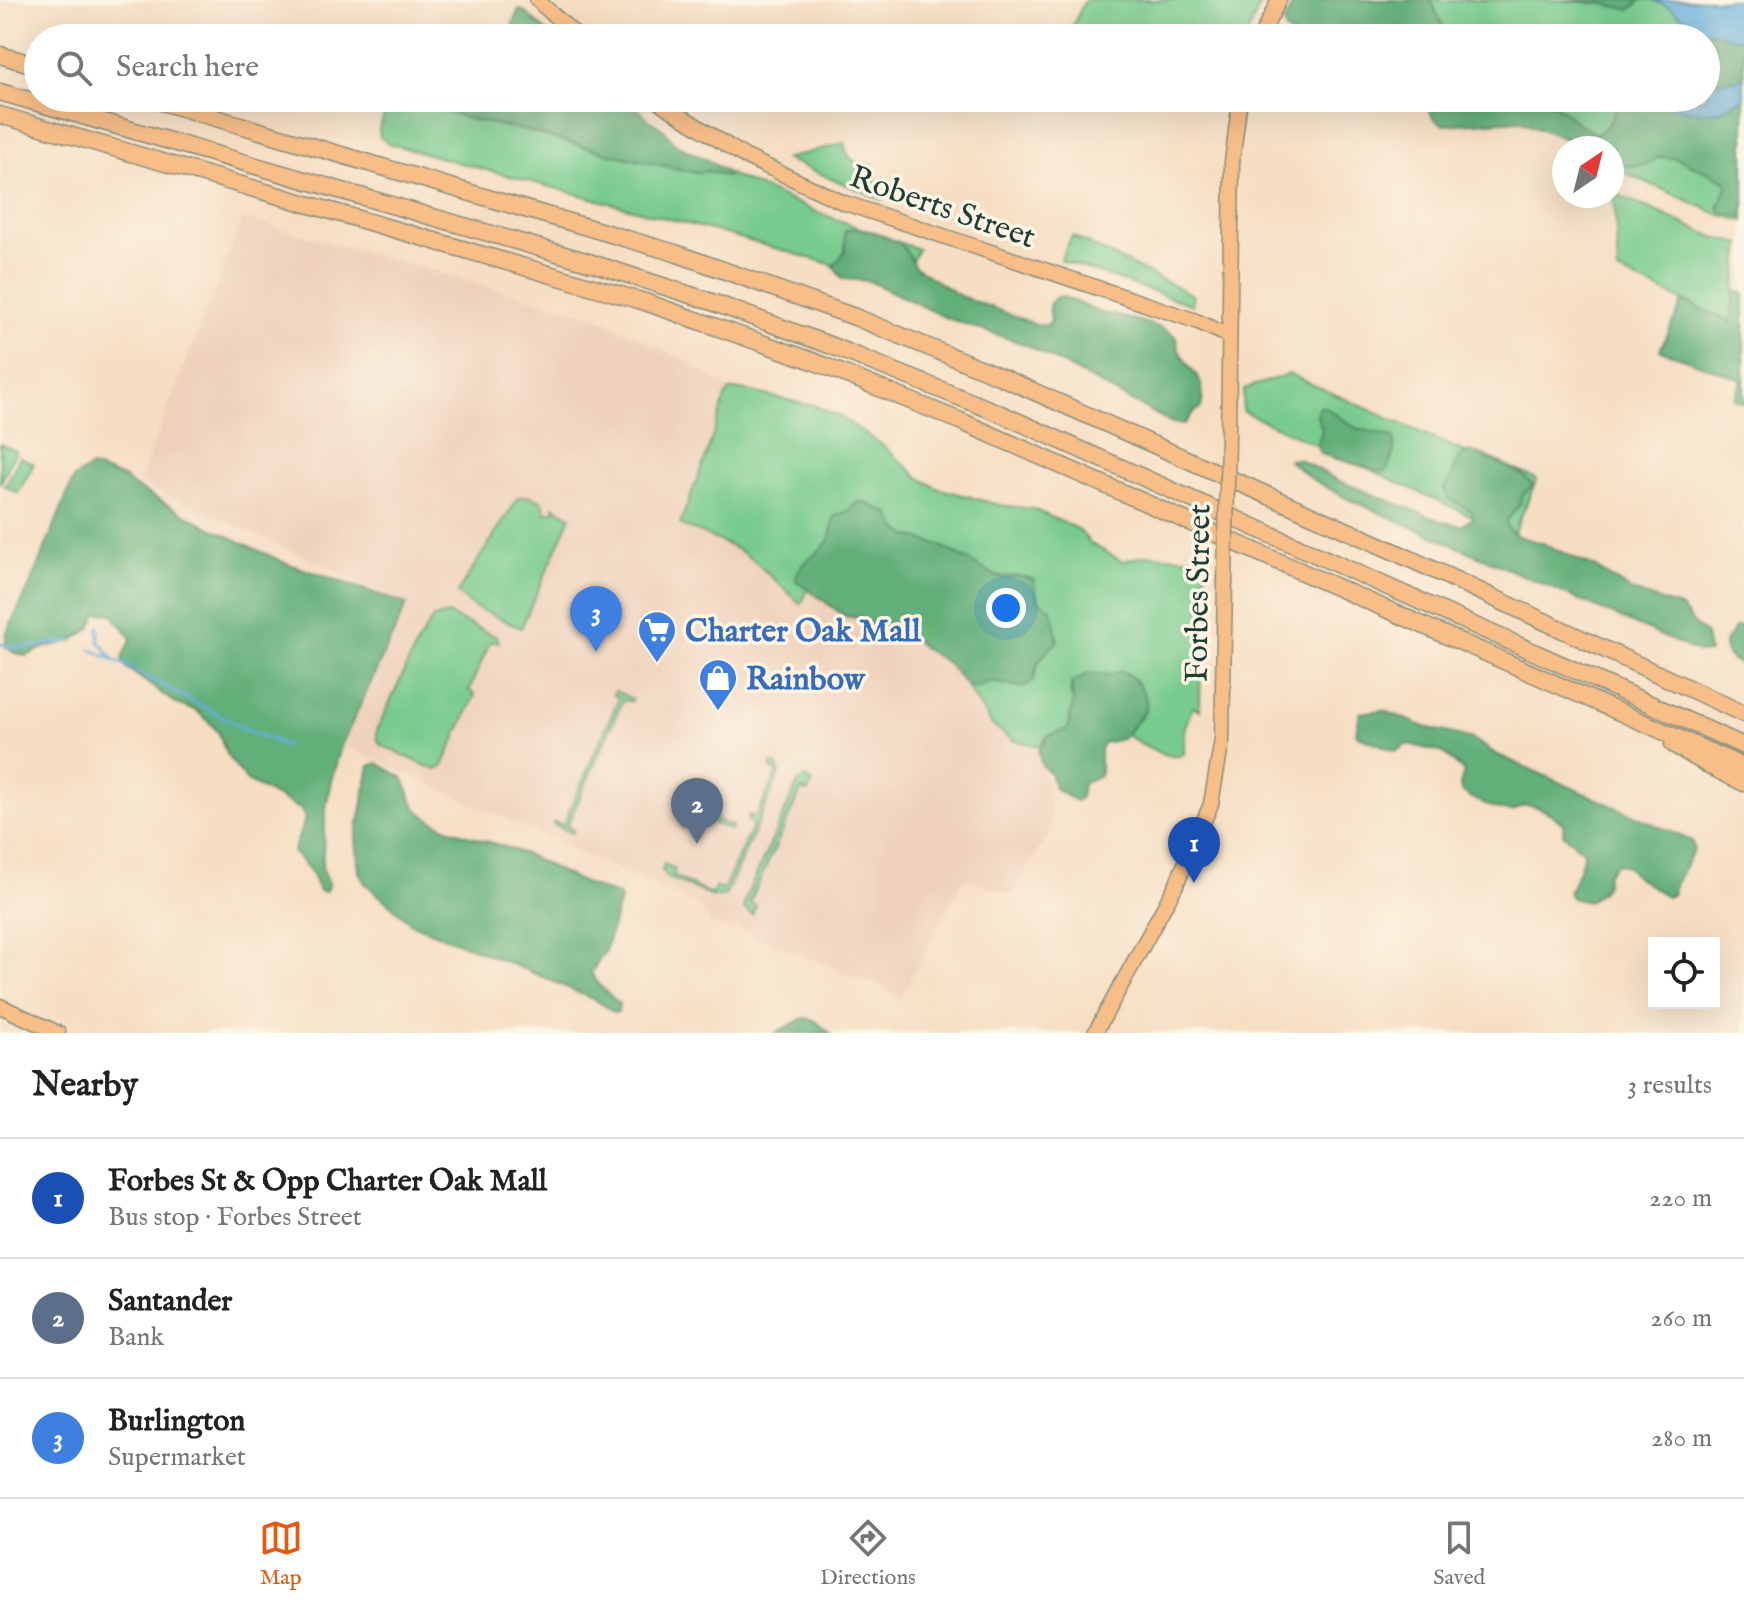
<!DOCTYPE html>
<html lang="en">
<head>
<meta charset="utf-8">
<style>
	body { margin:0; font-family:"IM FELL English",serif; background:#f6f6f6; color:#222 }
	.controls { position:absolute; right:24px; bottom:24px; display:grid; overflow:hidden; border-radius:0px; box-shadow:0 8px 32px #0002 }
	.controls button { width:72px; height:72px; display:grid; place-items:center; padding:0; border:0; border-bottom:2px solid #e0e0e0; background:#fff; color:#222; font:40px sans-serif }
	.compass { position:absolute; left:1552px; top:136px; width:72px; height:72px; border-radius:50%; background:#fff; box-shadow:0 8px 32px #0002; rotate:35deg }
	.you { position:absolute; left:1006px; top:608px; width:28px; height:28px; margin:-20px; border:6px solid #fff; border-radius:50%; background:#1a73e8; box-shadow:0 0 0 12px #1a73e833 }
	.badge { display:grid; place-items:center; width:52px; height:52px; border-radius:50%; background:#ea580c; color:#fff; font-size:26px; font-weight:700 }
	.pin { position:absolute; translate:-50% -66px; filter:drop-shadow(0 2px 4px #0008) }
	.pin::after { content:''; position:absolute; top:42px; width:28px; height:24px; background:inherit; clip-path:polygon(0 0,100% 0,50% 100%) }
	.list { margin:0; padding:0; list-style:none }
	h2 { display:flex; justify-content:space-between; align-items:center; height:104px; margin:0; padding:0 32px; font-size:34px }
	h2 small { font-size:26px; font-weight:400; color:#767676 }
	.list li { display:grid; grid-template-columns:52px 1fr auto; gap:24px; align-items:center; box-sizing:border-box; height:120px; padding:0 32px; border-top:2px solid #e0e0e0 }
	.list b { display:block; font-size:30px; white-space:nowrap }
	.list p { margin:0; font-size:26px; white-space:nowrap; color:#767676 }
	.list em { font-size:26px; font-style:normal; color:#767676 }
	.icon { flex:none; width:44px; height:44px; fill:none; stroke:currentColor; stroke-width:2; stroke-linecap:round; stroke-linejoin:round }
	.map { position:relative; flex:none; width:1744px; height:1033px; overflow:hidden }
	.search { position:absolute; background:#fff; box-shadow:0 8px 32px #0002; left:24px; right:24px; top:24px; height:88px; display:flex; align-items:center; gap:20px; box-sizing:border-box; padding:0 28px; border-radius:44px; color:#767676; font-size:30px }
	.sheet { height:464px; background:#fff }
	nav { display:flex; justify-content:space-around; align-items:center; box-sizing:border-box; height:112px; border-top:2px solid #e0e0e0; background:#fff; font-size:22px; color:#767676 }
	nav a { display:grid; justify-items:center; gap:4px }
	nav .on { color:#ea580c }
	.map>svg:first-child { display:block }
	.built { fill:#efd1bb }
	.green { fill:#78cb8e; stroke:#4c8461; stroke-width:2 }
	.forest { fill:#62af79; stroke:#407656; stroke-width:2 }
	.water { fill:#63afdc; stroke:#417688; stroke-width:2 }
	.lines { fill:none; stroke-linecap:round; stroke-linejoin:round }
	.stream { stroke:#63afdc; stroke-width:3 }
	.major-casing { stroke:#8a8e7c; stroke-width:17 }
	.highway-casing { stroke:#8a8e7c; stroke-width:19 }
	.major { stroke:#f7be88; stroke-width:14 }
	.highway { stroke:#f7be88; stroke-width:16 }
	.major-bridge-casing { stroke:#8a8e7c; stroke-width:17; stroke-linecap:butt }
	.major-bridge { stroke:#f7be88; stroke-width:14 }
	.labels { text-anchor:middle; stroke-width:7; stroke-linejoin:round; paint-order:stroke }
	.street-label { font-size:32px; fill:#1f3d34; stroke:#fcf5e5 }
	.shop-label { font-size:32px; font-weight:bold; fill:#366cbe; stroke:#fcf5e5; text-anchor:start }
</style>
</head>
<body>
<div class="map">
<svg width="1744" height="1033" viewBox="0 0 1744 1033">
	<rect width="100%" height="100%" fill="#fcf5e5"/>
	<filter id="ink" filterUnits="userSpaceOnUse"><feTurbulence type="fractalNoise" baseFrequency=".0125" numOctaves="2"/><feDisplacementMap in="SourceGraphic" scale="16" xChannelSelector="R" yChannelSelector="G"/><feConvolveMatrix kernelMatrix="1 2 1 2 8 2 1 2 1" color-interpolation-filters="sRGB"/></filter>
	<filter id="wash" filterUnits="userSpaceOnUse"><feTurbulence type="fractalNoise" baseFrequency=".006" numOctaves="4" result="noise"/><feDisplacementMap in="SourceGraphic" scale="32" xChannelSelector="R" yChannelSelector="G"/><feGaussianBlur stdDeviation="1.8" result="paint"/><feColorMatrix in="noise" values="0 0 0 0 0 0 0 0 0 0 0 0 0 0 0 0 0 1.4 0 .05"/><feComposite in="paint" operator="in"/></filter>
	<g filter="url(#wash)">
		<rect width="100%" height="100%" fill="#f6dec3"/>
		<path class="built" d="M243,218L594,316L682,359L731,390L681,523L737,549L753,560L801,604L827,550L1059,704L1043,770L1052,829L1011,895L965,877L900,998L878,986L737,929L710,924L700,906L344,746L360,698L408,603L138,482Z"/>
		<path class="green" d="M1085,0H1262L1246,38H1091L1071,29Z
			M1295,0H1744V221L1720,215L1612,167V148C1600,136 1588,131 1574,121C1558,111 1554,104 1535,98H1706V38H1332Z
			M391,98H401L469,119L528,131L611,154L696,173L707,171L727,176L729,174L822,214L918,249L900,284L729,235L390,144L380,137L379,129Z
			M844,143C846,158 856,166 872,165L882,200L785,159Z
			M1614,193L1714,237L1741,244L1731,322L1618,272Z
			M1072,236L1193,295L1192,305L1060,260Z
			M1289,374L1476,457L1479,453L1537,479L1513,535L1242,411L1244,389Z
			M730,390H744L804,404H811L842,418L882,445L920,478L937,488L999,505L1033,509L1078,529L1091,544L1122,561L1149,555L1197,558L1206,568L1201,612L1200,710L1193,707L1185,726L1184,754C1171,763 1139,742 1126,735L1146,710L1145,695L1135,682L1089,673L1070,690L1073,703L1068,729L1048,736L1040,746L1013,740L992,725L966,685L972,687L990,682L1023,687L1034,680L1039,660L1052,646L827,550L801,604L753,560L737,549L680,524L707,453L726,395Z
			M0,444L16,451L0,484Z
			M20,457L34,464L18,493L5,486Z
			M529,496L543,502L546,513L555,511L554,506L571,517L521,628L472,606L457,593L519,497Z
			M447,614L497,637L499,642H490L469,690L475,695L442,768L435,770L381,745L377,739V730L418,642L433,618Z
			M615,691L632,699L631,702L623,700L567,826L573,830L572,833L553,824L554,822L563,825L619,698L613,695Z
			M772,764L777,765L780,774L726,894L722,897H712L667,877L662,871L664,864L675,869L673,876L712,895L715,887L723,890L753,825L748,821V815L756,817L777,773L771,769Z
			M805,778L813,782L808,792L801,790L750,902L756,906L752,915L744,908V902L798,783Z
			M689,807L732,826L730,830L706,820L691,826L685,823L683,828L681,826Z"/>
		<path class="forest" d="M1294,0H1431L1444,28L1445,38H1297L1286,31L1284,24Z
			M1561,0H1641L1630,10L1605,4Z
			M519,9C530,14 543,30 554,38H507Z
			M1701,30L1744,40V77L1736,80L1706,83V38H1692Z
			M401,98H628L649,120L664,130L676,145L708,160L729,174L727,177L707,171L697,173L611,154L528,131L477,121Z
			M1425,98C1454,98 1528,92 1551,103C1568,111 1579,129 1598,134C1610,124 1617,114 1615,98H1660L1668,105L1744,99V217L1723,213L1718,208L1727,187L1726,181L1676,158L1659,157L1647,165L1627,166L1612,159V148H1588L1519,120L1444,125L1433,118Z
			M854,228L875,232L898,242L905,249L915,267L960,296L1038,325H1048L1051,320L1049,305C1052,302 1054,297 1058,297C1066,295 1089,309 1098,312C1116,316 1163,324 1175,336C1181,342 1175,339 1178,347C1186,370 1209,375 1201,408L1193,412L1185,424L1172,423L1027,345L947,318L869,281L843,279L833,267L845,251V231Z
			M1735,291L1744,293V403L1734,399L1742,380L1660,350L1683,301L1731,322Z
			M1325,407L1356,428L1394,437V452L1386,472C1378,473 1334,457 1320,454L1317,446L1322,430C1321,421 1312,415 1320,407Z
			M1471,451L1522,474L1533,485L1523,494L1520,504L1506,521L1507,527L1517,536L1542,543L1594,567L1630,590L1682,608L1694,624L1706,635L1709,653L1698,652L1346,498L1310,478L1288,460L1299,459L1339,481L1444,522L1462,526L1473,517L1472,511L1448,499L1444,488L1451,479L1458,458Z
			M91,467L124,478L135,487L207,526L283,562L407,604L342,744L331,781L326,808L322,868L329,884L325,892L319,891L310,870L293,852L305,819L302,810L247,781L226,754L219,733L211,724L197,711L176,704L127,668C117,657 127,651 131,640C127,626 117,625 113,614L97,613L91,628L72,641L43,648L26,656L13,652L5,646L7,632L29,587L74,478Z
			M857,502H864L890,514L896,527L906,535L940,545L998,577L1020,576L1033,579L1038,600L1050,608L1053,614L1058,641C1043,655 1037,658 1034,680L1023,687L990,682L978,688L972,687L966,685L946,662L923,648L914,639L876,627L858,618L845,616L796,581C796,562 819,556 828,541C833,532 831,524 835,516L848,511Z
			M1736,627H1744V665C1732,662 1724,655 1724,643Z
			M1122,671C1135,677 1149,695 1146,709L1122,739L1103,743L1100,749V776L1083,783L1081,797L1076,801L1054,788L1051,775L1042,765L1038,752L1048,736L1068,729L1073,703L1071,683L1089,673L1109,675Z
			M1383,710L1425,727L1473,739L1496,754L1692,841L1694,849L1674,887L1673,894L1667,897C1659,890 1653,887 1644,882C1632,876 1631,865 1616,863L1607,874C1607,891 1599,892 1588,902L1572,898L1568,893C1575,879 1582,866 1584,851L1563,834L1564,825C1552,813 1529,797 1513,811C1495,811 1476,801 1461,791L1460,785L1464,772L1444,753L1408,744L1396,751L1358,736L1356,733L1360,713Z
			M377,763L403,778C410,790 410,806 424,815C452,835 490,840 522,853C555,867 584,887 619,895L620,900L605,951L591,973L599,985L619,1004L618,1012L614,1013L599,1002L541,976L412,924L365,883L359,872L356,838L370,766Z
			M804,1018L814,1020L830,1033H775Z"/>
		<path class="water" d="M1653,0H1744V40L1701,30L1669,7Z
			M1744,77V99C1736,101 1729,107 1721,110C1704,116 1672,109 1660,98H1706V83L1736,80Z"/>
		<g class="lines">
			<path class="stream" d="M99,627V641L113,659
				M0,644C26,652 46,643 72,641
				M90,649L123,664L241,727L286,746"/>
		</g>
	</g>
	<g filter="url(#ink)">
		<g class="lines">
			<defs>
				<path id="major" d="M537,0L579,38
					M1260,38L1279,0
					M653,98L744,156L842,202L1196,321L1229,336
					M1228,437L1232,162L1240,98
					M0,1006L58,1033
					M1095,1033L1175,887L1211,804L1222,740L1225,582"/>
				<path id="highway" d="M0,55L38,66
					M0,92L592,263L712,302L832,346L1001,414L1744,746
					M148,98L675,253L855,317L999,376L1393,551L1744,714
					M0,115L645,302L810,360L958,420L1744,767
					M1673,744L1708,765L1744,783"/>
			</defs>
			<use href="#major" class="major-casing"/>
			<use href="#highway" class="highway-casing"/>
			<use href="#major" class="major"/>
			<use href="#highway" class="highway"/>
			<defs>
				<path id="major-bridge" d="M1225,582L1228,437"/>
			</defs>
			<use href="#major-bridge" class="major-bridge-casing"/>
			<use href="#major-bridge" class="major-bridge"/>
		</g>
	</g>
	<defs>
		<symbol id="supermarket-pin" viewBox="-11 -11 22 30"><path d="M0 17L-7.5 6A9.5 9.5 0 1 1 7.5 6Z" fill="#3f7fe0" stroke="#fcf5e5"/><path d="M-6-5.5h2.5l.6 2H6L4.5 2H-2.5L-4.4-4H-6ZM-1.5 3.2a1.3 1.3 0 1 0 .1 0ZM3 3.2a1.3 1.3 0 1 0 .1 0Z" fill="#fff"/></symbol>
		<symbol id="shop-pin" viewBox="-11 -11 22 30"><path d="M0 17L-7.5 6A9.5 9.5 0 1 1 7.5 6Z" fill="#3f7fe0" stroke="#fcf5e5"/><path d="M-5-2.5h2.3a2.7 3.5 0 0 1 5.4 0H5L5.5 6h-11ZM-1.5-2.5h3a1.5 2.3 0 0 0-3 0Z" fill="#fff"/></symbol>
	</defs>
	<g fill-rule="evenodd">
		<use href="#supermarket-pin" x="635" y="608" width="44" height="60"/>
		<use href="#shop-pin" x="696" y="656" width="44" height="60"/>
	</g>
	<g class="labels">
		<g class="street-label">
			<text transform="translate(943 206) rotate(19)" y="11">Roberts Street</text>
			<text transform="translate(1197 593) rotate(-89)" y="11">Forbes Street</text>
		</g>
		<g class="shop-label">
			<text x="685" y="641">Charter Oak Mall</text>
			<text x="746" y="689">Rainbow</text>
		</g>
	</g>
</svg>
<div class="controls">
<button><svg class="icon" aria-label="locate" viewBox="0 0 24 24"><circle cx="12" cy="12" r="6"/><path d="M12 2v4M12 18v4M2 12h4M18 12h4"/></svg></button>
</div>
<svg class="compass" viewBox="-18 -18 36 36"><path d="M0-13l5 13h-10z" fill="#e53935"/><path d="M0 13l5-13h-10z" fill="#767676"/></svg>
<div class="you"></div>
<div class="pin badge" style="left:1194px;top:883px;background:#1a4fb4">1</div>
<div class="pin badge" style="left:697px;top:844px;background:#5c6f8a">2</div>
<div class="pin badge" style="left:596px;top:652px;background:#3f7fe0">3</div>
<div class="search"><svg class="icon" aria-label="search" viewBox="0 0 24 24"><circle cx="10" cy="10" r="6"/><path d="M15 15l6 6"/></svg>Search here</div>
</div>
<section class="sheet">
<h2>Nearby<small>3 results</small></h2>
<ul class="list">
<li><span class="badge" style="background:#1a4fb4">1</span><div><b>Forbes St &amp; Opp Charter Oak Mall</b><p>Bus stop · Forbes Street</p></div><em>220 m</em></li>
<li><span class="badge" style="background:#5c6f8a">2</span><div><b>Santander</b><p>Bank</p></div><em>260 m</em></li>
<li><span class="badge" style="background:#3f7fe0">3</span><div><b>Burlington</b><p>Supermarket</p></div><em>280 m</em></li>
</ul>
</section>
<nav>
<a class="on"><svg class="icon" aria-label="map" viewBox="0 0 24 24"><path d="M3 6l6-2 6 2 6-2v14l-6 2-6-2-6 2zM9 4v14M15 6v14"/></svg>Map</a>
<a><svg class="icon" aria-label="directions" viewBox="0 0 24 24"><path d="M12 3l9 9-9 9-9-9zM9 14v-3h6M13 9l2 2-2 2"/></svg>Directions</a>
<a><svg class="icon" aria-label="saved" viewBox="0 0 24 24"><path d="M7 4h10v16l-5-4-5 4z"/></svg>Saved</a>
</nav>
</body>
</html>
